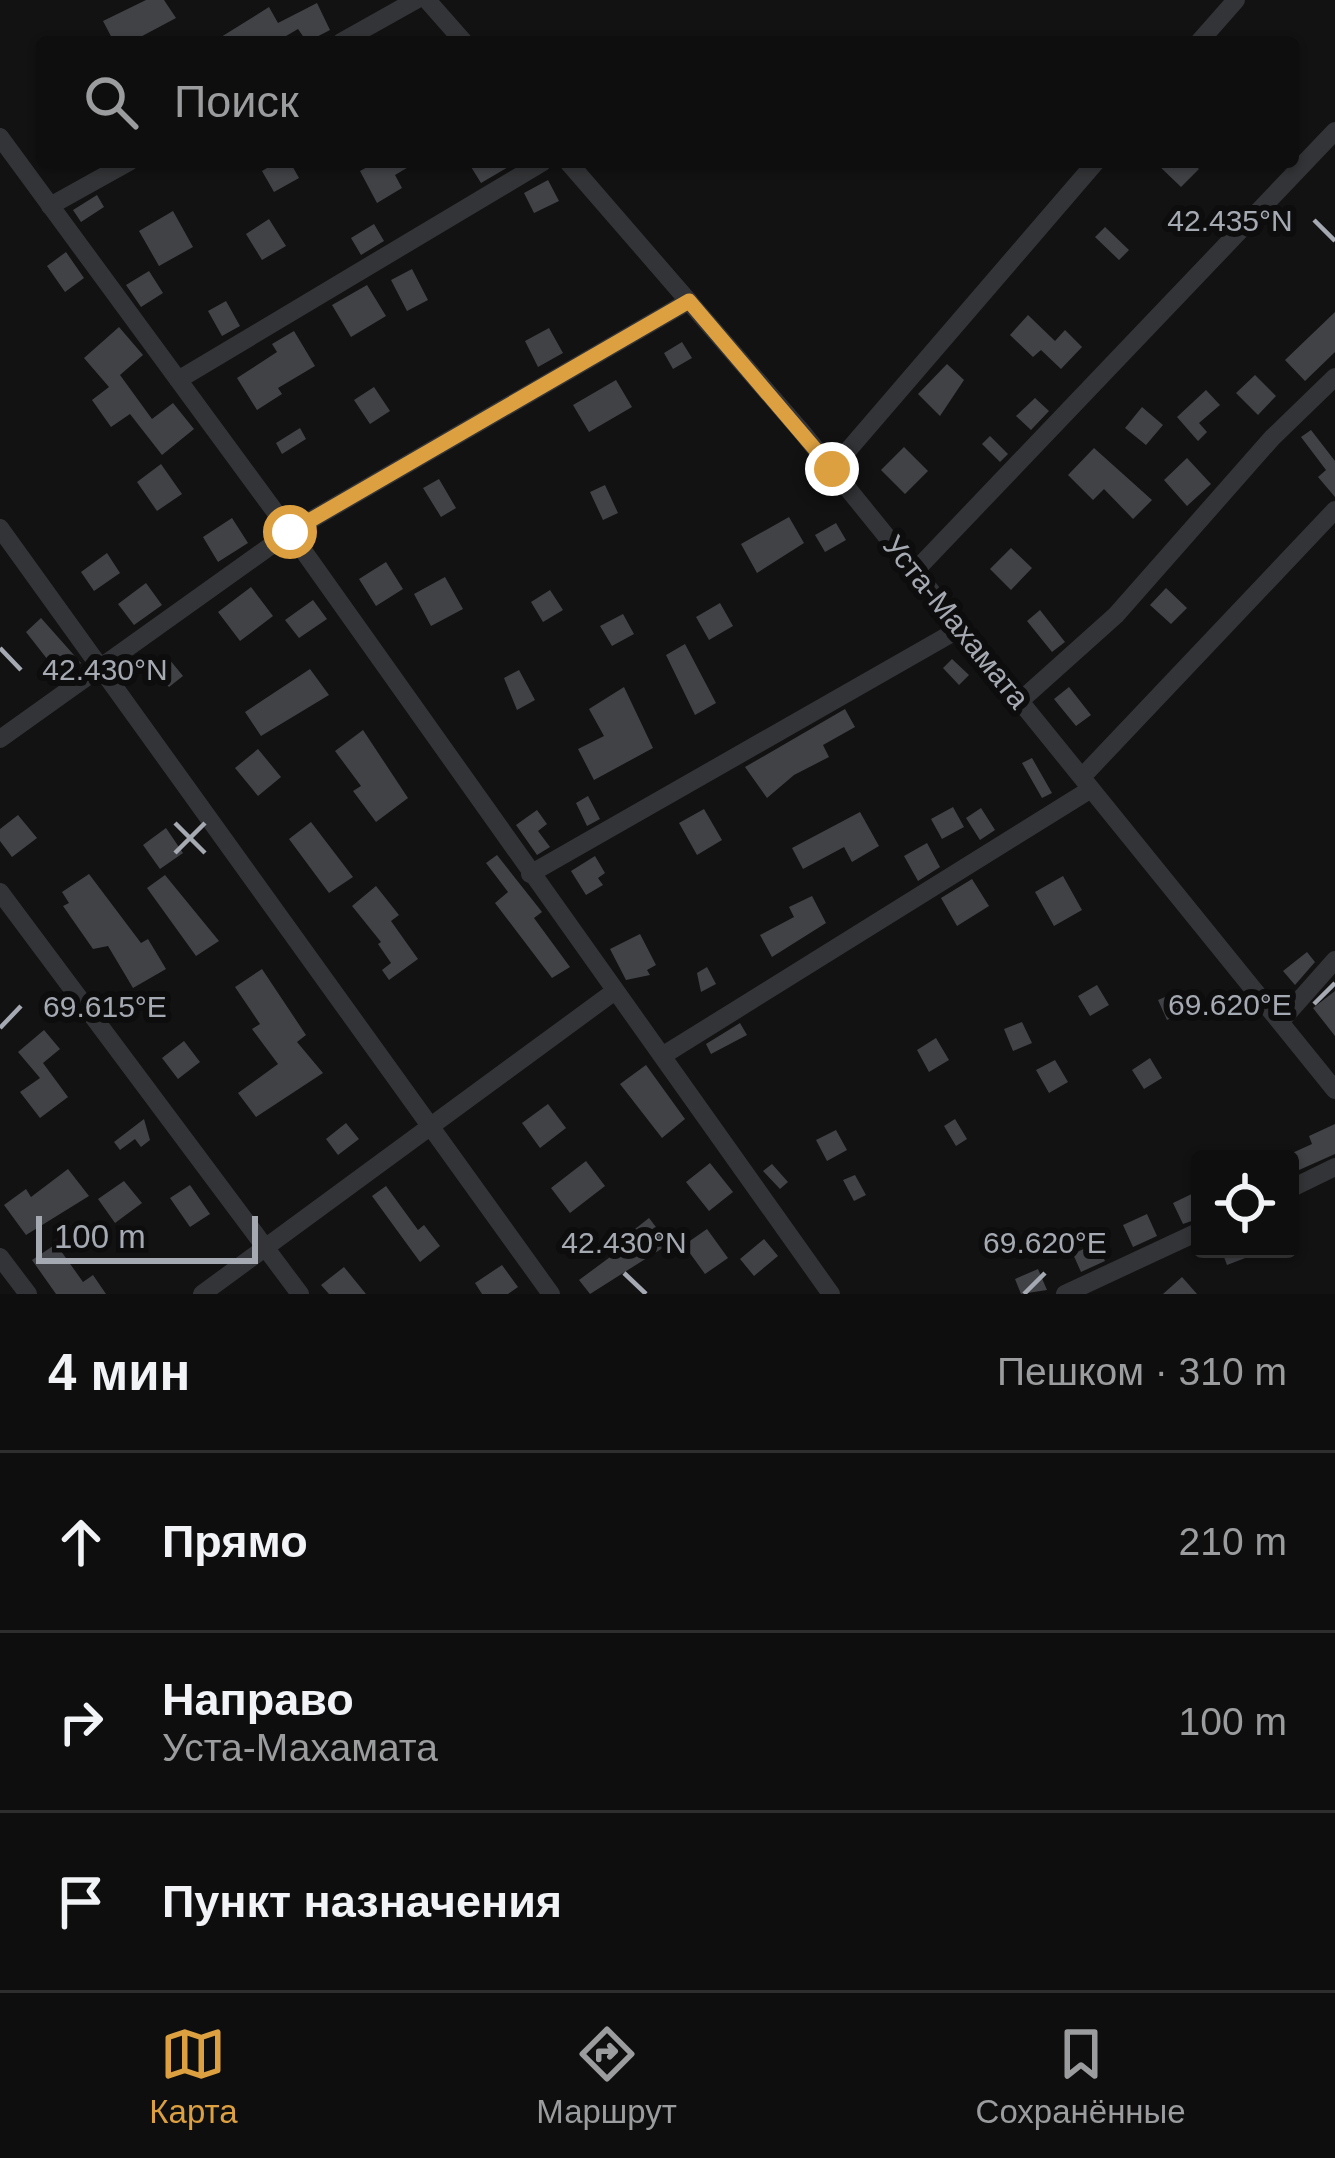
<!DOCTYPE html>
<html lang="ru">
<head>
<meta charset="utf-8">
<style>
	body { margin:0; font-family:Arial,sans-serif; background:#171717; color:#f1f3f6 }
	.controls { position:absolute; right:36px; bottom:36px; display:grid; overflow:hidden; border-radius:12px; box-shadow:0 3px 9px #0004 }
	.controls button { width:108px; height:108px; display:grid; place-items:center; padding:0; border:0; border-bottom:3px solid #2e2e2e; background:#0e0e0e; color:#f1f3f6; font:60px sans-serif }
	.scale { position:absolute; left:36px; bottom:30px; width:222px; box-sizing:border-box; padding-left:12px; border:6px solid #a5a9b2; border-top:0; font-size:33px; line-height:42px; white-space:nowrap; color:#a5a9b2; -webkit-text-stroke:9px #0d0d0e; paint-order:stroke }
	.stop { position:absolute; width:36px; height:36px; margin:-27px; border:9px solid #dca040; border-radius:50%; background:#fff }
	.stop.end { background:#dca040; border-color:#fff; box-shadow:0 3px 12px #0008 }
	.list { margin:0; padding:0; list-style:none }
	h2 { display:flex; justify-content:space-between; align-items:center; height:156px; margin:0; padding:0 48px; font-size:51px }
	h2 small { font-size:39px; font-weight:400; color:#9b9c9e }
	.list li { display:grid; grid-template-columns:78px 1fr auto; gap:36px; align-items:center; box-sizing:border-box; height:180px; padding:0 48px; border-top:3px solid #2e2e2e }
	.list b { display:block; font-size:45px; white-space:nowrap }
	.list p { margin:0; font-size:39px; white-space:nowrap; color:#9b9c9e }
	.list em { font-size:39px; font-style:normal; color:#9b9c9e }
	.icon { flex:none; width:66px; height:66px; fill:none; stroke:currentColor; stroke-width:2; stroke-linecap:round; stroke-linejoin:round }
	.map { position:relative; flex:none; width:1335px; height:1294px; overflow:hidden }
	.search { position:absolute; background:#0e0e0e; box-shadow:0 3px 9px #0004; left:36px; right:36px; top:36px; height:132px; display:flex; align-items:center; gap:30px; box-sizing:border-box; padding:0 42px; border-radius:12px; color:#9b9c9e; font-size:45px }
	.sheet { height:696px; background:#0e0e0e }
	nav { display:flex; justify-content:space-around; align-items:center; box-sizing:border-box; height:168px; border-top:3px solid #2e2e2e; background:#0e0e0e; font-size:33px; color:#9b9c9e }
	nav a { display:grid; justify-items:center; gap:6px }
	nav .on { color:#dca040 }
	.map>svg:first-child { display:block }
	.building { fill:#414246 }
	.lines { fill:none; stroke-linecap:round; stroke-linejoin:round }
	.minor { stroke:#333437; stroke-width:18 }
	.route { stroke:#dca040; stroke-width:15 }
	.ticks { fill:none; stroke:#a5a9b2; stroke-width:4.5 }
	.labels { text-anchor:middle; stroke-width:12; stroke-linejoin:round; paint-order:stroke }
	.street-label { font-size:30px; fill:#a5a9b2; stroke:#0d0d0e }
	.ticks-label { font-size:30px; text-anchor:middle; fill:#a5a9b2; stroke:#0d0d0e; stroke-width:12; stroke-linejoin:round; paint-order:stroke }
</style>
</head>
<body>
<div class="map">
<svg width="1335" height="1294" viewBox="0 0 1335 1294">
	<rect width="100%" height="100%" fill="#121213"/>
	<path class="building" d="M146,0H164L176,18L131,42H114L103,21Z
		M317,3L330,30L307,42L298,29L276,42H213L269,7L278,23Z
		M277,162H290L299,178L274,192L262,171Z
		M376,162H417L395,175L402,188L377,203L360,171Z
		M468,162H517L481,183Z
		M1155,162H1192L1199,169L1181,187Z
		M548,180L559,201L534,213L524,193Z
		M97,195L104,207L81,222L73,210Z
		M173,211L193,247L159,266L139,231Z
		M269,219L286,246L262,260L246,234Z
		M374,224L384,241L361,255L351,238Z
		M1105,227L1129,250L1119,260L1095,237Z
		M66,252L84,278L65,292L47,266Z
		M412,269L428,300L407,311L391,280Z
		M149,271L163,293L141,307L126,285Z
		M367,285L386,316L351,337L332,305Z
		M226,301L240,326L222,336L208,311Z
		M1335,312V352L1305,381L1285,360Z
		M1028,315L1055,341L1065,330L1082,347L1061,369L1041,350L1033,357L1010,335Z
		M119,327L143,355L120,375L152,419L173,403L194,429L162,455L130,414L111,427L92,400L109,387L84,358Z
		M549,328L563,353L538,367L525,341Z
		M294,331L315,366L278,388L282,394L257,410L237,378L277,352L272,344Z
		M682,342L692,358L673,369L664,353Z
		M947,364L964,380L940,416L918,394Z
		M1255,375L1276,396L1258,415L1236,393Z
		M616,380L632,407L589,432L573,405Z
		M374,387L390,411L370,424L354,400Z
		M1206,390L1220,405L1199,423L1207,432L1198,441L1177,417Z
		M1035,398L1049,411L1031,430L1016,416Z
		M1142,407L1163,425L1146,445L1125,428Z
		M300,428L306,439L282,454L276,443Z
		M1311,430L1335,461V497L1318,477L1326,470L1301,437Z
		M990,436L1008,454L1000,462L982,444Z
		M904,447L928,471L905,494L881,470Z
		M1094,448L1152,500L1133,519L1104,489L1093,500L1068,475Z
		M1187,458L1211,484L1187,506L1164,480Z
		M161,464L182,494L157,511L137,482Z
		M439,479L456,508L441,517L423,488Z
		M605,485L618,513L603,520L590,492Z
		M789,517L804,543L757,573L741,544Z
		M232,518L248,543L218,562L203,537Z
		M836,523L846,540L825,552L815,535Z
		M1011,548L1032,568L1011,590L990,569Z
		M107,553L120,573L94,591L81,572Z
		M386,562L403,589L376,606L359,579Z
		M445,577L463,609L431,626L414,594Z
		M146,583L162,605L134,625L118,604Z
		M251,587L273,616L240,641L218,612Z
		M1166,588L1187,608L1171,624L1150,605Z
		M550,590L563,610L543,622L531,602Z
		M313,600L327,619L299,638L285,620Z
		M720,603L733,626L709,640L696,617Z
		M1040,610L1065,642L1052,652L1027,621Z
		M623,614L634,634L612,646L600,626Z
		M41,618L81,663L62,678L26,632Z
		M685,644L716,703L695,715L666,655Z
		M165,654L183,676L169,687L151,666Z
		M952,659L969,675L959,685L943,668Z
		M310,669L329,695L261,736L245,712Z
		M519,670L535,700L517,710L504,678Z
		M624,687L653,748L594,780L578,749L604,736L589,709Z
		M1069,687L1091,715L1076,726L1054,699Z
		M845,709L855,727L823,745L829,757L794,775L767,798L745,767Z
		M363,730L408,798L376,822L353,791L361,786L335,751Z
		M258,749L281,777L258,796L235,768Z
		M1032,758L1052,793L1042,798L1022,763Z
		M588,796L600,819L587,826L576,803Z
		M953,807L964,827L942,839L931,819Z
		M981,808L995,830L980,840L966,818Z
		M704,809L722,840L697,855L679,823Z
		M537,810L547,824L538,831L550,847L537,855L516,825Z
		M860,812L879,846L852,862L844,847L803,869L792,848Z
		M18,815L37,838L12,857L0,841V829Z
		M311,822L353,877L329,893L289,839Z
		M166,828L183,853L160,869L143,845Z
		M927,843L940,867L918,881L904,856Z
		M497,855L542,912L534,918L570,967L552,978L495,903L508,892L486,863Z
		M595,856L605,873L598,878L603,885L586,895L571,871Z
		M89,874L141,943L148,939L166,969L133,988L108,946L93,949L63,906L69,903L62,892Z
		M165,875L219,941L196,956L147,888Z
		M1063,876L1082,910L1054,926L1035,892Z
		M972,879L989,906L957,926L941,898Z
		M376,886L399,915L391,921L418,959L389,980L382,970L391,963L378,944L381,942L352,906Z
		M812,896L826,923L772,957L760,935L794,917L789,907Z
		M640,934L656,965L647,970L650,975L626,980L610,949Z
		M1307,952L1315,962L1295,985L1283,971Z
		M707,967L716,984L701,992L697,973Z
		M262,969L306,1035L297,1042L323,1073L256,1117L238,1093L278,1064L252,1029L260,1024L235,987Z
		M1097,985L1109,1005L1090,1016L1078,996Z
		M1335,991V1036L1313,1008Z
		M1172,994L1182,1013L1167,1020L1158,1000Z
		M1022,1022L1032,1043L1013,1051L1004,1029Z
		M740,1023L747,1035L711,1054L706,1044Z
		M44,1030L60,1049L43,1063L68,1097L40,1118L20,1092L40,1078L18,1052Z
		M936,1038L949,1060L929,1072L917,1050Z
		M184,1041L200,1062L178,1079L162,1058Z
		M1150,1058L1162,1078L1144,1089L1132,1070Z
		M1055,1060L1068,1082L1049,1093L1036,1070Z
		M646,1065L685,1119L662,1138L620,1084Z
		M548,1104L566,1128L540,1148L522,1123Z
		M144,1119L150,1140L141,1147L135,1139L120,1150L114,1142Z
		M955,1119L967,1139L956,1146L944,1126Z
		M346,1123L359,1139L338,1155L326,1139Z
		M1335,1124V1154L1290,1174V1154L1312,1144L1309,1136Z
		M836,1130L847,1150L827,1161L816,1140Z
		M586,1161L605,1186L570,1213L551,1188Z
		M710,1163L733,1192L709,1211L686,1182Z
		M772,1164L788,1182L780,1189L763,1171Z
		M68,1169L89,1196L26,1235L4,1205L26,1189L31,1197Z
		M855,1175L866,1195L854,1201L843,1180Z
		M124,1181L142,1203L115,1223L98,1199Z
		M190,1185L210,1214L190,1227L170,1198Z
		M386,1186L418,1230L424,1225L440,1246L420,1262L372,1196Z
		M1200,1190V1218L1183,1224L1173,1203Z
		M1147,1214L1157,1236L1133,1247L1123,1225Z
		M649,1218L669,1244L590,1294L579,1280L625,1246L621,1240Z
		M707,1229L728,1258L705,1274L684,1245Z
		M764,1239L778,1256L754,1276L740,1259Z
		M1096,1243L1105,1261L1081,1272L1073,1254Z
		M56,1244L83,1282L93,1275L106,1294H56L32,1260Z
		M1221,1249H1266V1250L1227,1265Z
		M502,1265L518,1287L508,1294H482L475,1283Z
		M344,1267L366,1294H329L321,1285Z
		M1038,1269L1047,1290L1021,1294L1015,1279Z
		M1182,1277L1197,1294H1163Z"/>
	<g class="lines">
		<path class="minor" d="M427,0L464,42
			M341,42L416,0
			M1199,42L1236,0
			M0,137L290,532L831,1294
			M568,162L802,432L1335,1090
			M50,206L129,162
			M178,380L543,162
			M832,469L1096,162
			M0,528L551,1294
			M915,571L1335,131
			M1020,701L1116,615L1272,438L1335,377
			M0,739L290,532L689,301
			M1082,777L1335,510
			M530,874L961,628
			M0,892L300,1294
			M1280,1022L1335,960
			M662,1056L1091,789
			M1290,1189L1335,1167
			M0,1257L28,1294
			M202,1294L615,991
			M1065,1294L1200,1231"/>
	</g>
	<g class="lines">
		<path class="route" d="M290,532L689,301L832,469"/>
	</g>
	<path class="ticks" d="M1314,220L1335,241M0,648L21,670M175,823L205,853M175,853L205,823M1314,1004L1335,983M0,1028L21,1006M624,1273L646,1294M1024,1294L1045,1273"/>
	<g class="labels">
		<g class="street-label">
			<text transform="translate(956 622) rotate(51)" y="10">Уста-Махамата</text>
		</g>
	</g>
	<g class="ticks-label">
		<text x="1230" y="231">42.435°N</text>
		<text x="105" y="680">42.430°N</text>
		<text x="1230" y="1015">69.620°E</text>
		<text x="105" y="1017">69.615°E</text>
		<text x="624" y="1253">42.430°N</text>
		<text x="1045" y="1253">69.620°E</text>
	</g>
</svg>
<div class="controls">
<button><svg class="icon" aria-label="locate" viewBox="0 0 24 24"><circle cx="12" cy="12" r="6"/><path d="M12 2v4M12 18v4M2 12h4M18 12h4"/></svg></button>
</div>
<div class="scale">100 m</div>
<div class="stop" style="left:290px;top:532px"></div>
<div class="stop end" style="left:832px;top:469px"></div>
<div class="search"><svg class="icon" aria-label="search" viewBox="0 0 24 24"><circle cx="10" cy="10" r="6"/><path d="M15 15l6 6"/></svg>Поиск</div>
</div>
<section class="sheet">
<h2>4 мин<small>Пешком · 310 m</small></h2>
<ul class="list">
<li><svg class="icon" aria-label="ahead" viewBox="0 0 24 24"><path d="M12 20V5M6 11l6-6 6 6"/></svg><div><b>Прямо</b></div><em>210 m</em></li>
<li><svg class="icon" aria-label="right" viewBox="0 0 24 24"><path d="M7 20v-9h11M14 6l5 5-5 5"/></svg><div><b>Направо</b><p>Уста-Махамата</p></div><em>100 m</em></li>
<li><svg class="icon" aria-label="arrive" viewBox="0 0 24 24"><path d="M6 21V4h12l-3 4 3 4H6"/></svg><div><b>Пункт назначения</b></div></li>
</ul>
</section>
<nav>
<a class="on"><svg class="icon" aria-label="map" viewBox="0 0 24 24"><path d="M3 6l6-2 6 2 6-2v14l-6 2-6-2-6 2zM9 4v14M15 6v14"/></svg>Карта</a>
<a><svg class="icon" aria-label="directions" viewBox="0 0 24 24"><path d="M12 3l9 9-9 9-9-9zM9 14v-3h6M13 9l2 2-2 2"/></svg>Маршрут</a>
<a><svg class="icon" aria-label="saved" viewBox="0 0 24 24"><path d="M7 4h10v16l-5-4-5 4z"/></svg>Сохранённые</a>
</nav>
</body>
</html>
